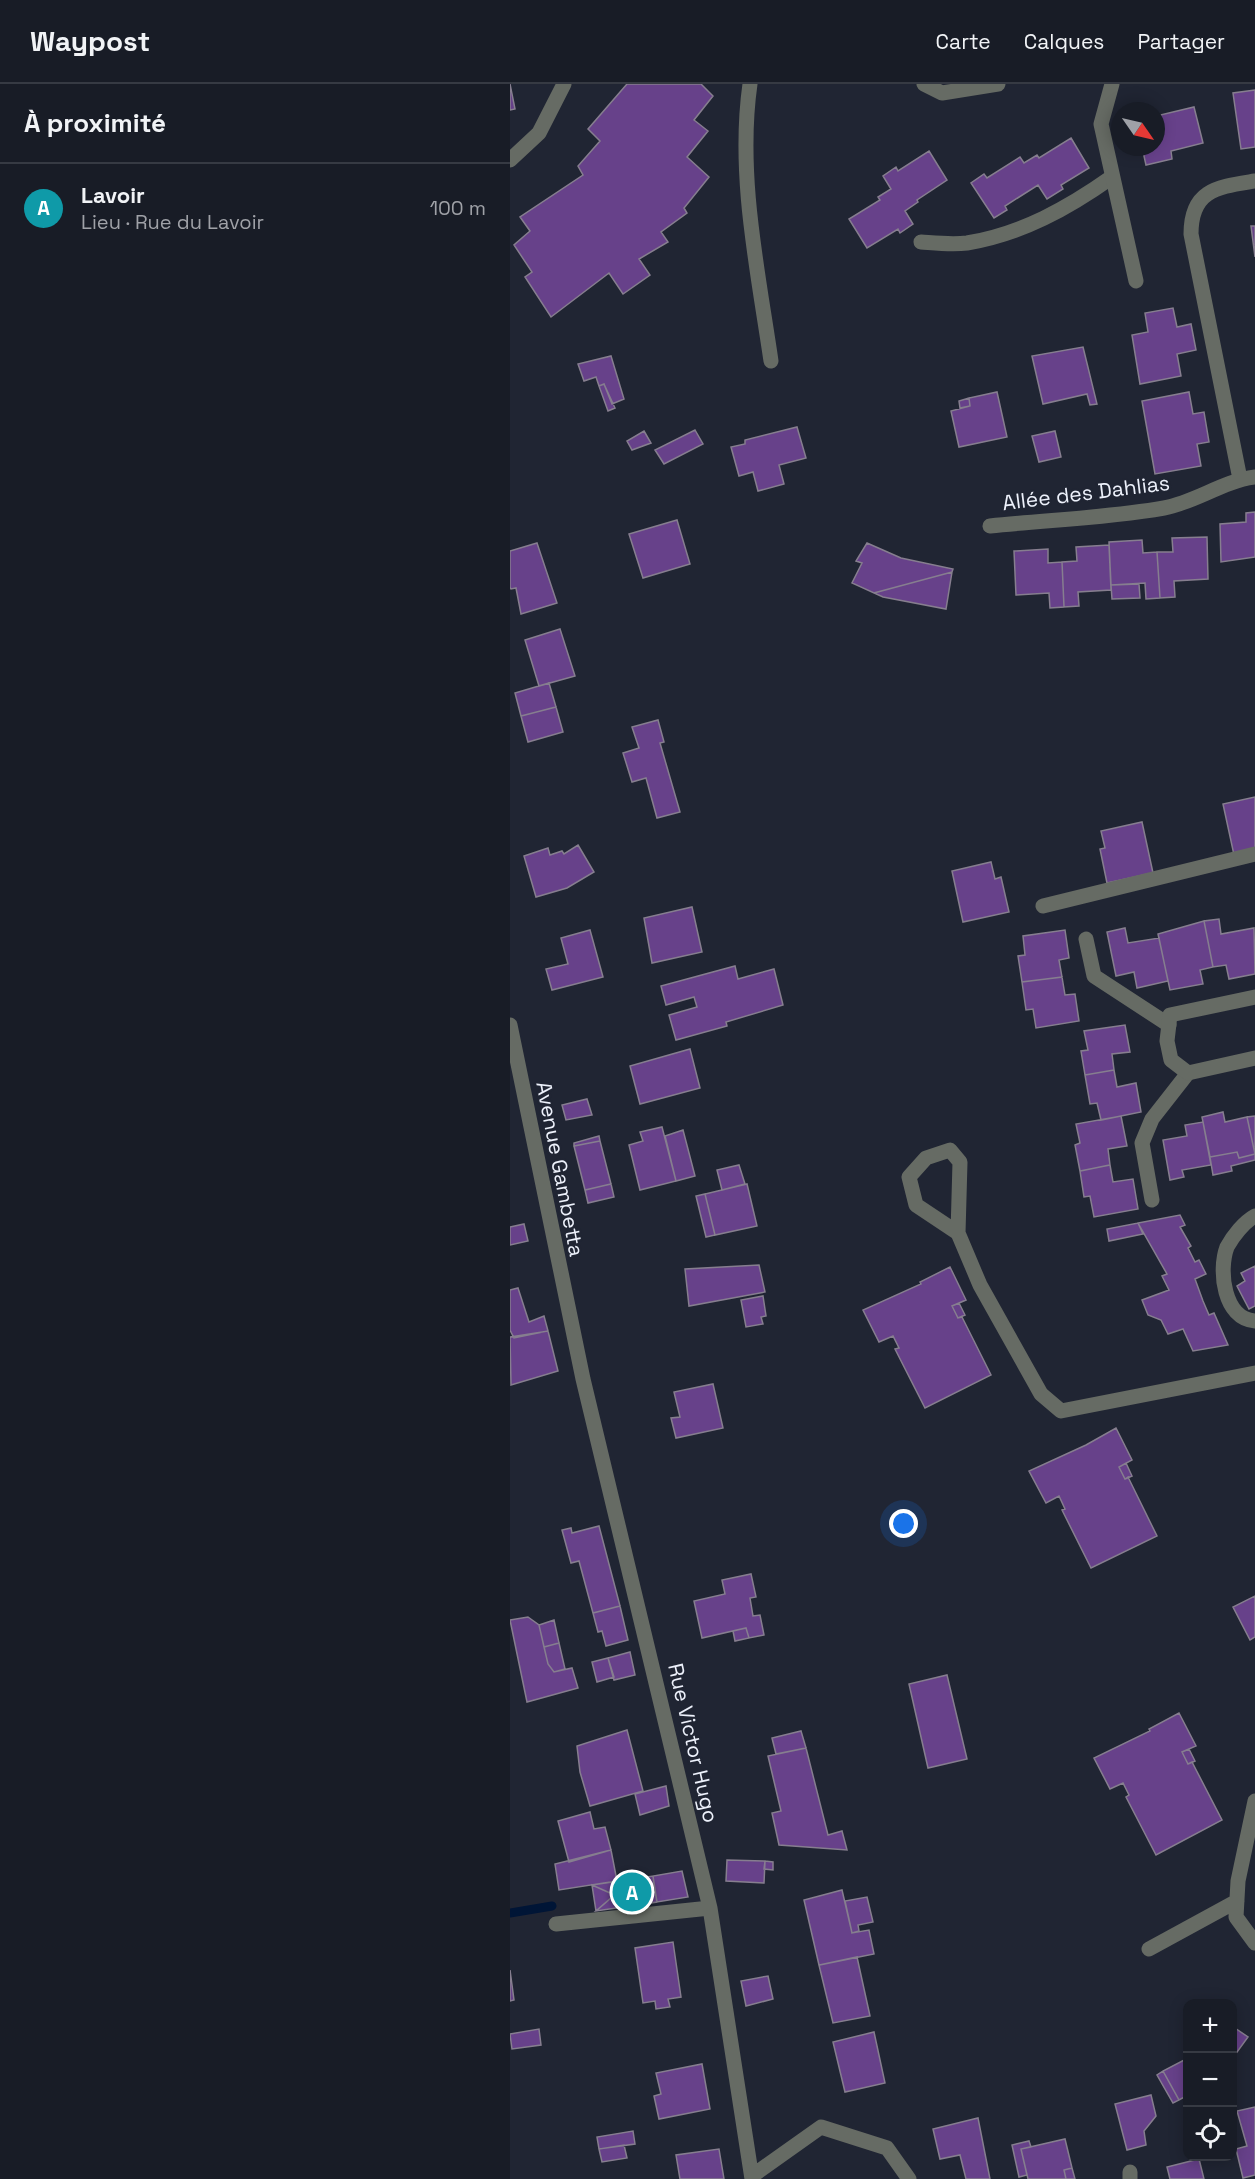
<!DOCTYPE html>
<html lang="fr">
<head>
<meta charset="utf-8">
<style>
	body { margin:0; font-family:"Space Grotesk",sans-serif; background:#252932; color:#f1f3f6 }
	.controls { position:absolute; right:18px; bottom:18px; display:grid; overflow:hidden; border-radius:12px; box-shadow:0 3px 15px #0003 }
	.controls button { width:54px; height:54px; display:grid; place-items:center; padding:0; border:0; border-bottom:2px solid #363a43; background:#181c26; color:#f1f3f6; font:30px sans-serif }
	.compass { position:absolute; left:601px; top:18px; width:54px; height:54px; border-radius:50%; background:#181c26; box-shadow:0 3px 15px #0003; rotate:124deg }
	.you { position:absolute; left:394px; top:1440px; width:21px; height:21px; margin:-15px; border:4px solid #fff; border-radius:50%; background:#1a73e8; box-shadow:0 0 0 9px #1a73e833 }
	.badge { display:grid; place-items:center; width:39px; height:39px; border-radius:50%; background:#1a73e8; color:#fff; font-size:20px; font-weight:700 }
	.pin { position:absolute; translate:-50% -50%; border:3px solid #fff; box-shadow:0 2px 6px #0006 }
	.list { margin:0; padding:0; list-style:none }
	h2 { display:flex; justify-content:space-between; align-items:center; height:78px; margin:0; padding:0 24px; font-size:26px }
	h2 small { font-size:20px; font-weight:400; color:#9fa1a7 }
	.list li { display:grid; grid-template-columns:39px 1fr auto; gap:18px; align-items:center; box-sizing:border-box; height:90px; padding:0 24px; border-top:2px solid #363a43 }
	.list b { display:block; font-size:22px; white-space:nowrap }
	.list p { margin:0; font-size:20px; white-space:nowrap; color:#9fa1a7 }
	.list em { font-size:20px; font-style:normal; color:#9fa1a7 }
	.icon { flex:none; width:33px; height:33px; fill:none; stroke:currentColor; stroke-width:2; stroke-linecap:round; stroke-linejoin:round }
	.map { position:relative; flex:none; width:745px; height:2095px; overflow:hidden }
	header { display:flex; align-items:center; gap:36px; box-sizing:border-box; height:84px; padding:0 30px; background:#181c26; border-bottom:2px solid #363a43 }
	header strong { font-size:28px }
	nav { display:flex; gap:33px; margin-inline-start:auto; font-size:21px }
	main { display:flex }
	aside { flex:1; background:#181c26 }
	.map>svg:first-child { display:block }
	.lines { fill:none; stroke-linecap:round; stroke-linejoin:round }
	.stream { stroke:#001536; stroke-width:9 }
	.building { fill:#67418a; stroke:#867e8f; stroke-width:1.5 }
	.service { stroke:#666b64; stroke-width:15 }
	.minor { stroke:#666b64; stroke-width:15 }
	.labels { text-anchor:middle; stroke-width:4.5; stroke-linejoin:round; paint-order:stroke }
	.street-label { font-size:21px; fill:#edf1fb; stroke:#202533 }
</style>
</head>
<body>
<header>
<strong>Waypost</strong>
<nav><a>Carte</a><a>Calques</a><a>Partager</a></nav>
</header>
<main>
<aside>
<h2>À proximité<small></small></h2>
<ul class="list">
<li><span class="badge" style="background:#0f9aa8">A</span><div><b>Lavoir</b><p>Lieu · Rue du Lavoir</p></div><em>100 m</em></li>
</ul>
</aside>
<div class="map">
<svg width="745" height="2095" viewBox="0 0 745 2095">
	<rect width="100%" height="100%" fill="#202533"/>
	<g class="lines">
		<path class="stream" d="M0,1829L42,1822"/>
	</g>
	<path class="building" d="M0,0L5,25L0,26Z
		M117,0H191L203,12L184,36L198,47L177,73L199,93L174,124L177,129L151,148L158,158L129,175L140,191L113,210L99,189L41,233L15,193L22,188L4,161L20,147L10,133L73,91L68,82L90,57L78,45Z
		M745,6V63L731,65L723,9Z
		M684,23L693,59L661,67L662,75L636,81L632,63H646V32Z
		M561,54L579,84L551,101L553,105L537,115L528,101L495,122L497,126L484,134L461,99L474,90L477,94L510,73L514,79L527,71L529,74Z
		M419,67L437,96L407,116L408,118L395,127L403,140L390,149L388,145L357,164L339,135L370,116L368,113L381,105L373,92L386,83L388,87Z
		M741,142H745V173Z
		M663,224L667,243L681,240L686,266L667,270L671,292L630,300L622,251L638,248L635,229Z
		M573,263L587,320L580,321L577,310L533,320L522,272Z
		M101,272L114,315L102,320L94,300L89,302L86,293L74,297L68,280Z
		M94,300L105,324L98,327L89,302Z
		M487,308L497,353L449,363L441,327L460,322L459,314Z
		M679,308L683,330L694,328L699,358L687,360L691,382L645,390L632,317Z
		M459,314L460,322L450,324L449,317Z
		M287,343L296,374L269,381L274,400L248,407L243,388L229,392L221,363L235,360V356Z
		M185,346L193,360L154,380L145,366Z
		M134,347L141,359L122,366L117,357Z
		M545,347L551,373L529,378L522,352Z
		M745,428V473L711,478L710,440L736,438V429Z
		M167,436L180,480L133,494L119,450Z
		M697,453L698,495L664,497L665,513L650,514L647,468H663L662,454Z
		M632,456L633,469L647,468L650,514L636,515L635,499L601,501L599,458Z
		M27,459L47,519L11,530L6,504L1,505L0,503V467Z
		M357,459L391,474L443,485L442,488L364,509L342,499L352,479L346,477Z
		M599,461L601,506L568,508L569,522L554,523L552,478L567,477L566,463Z
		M538,465V479L552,478L554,523L540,524L539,509L506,511L504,467Z
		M442,488L436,525L373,513L364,509Z
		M629,500L630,514L602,515L601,501Z
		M50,545L65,592L29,602L15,556Z
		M39,599L46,623L11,632L5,609Z
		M46,623L53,648L18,658L11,632Z
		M148,636L154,658L150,659L170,728L147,734L136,694L122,698L113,669L129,664L122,643Z
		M745,713V767L724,771L713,720Z
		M632,738L643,789L597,799L590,765L595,764L591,747Z
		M68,761L84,788L57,804L26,813L14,772L38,764L40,771L52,767L54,770Z
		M481,778L485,795L491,793L499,828L453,838L442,787Z
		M182,823L192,868L142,879L134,834Z
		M709,835L711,850L744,844L745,890L719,895L716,881L703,883L694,837Z
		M694,837L703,883L690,886L693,900L660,906L648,850Z
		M615,844L618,859L649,854L658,897L627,904L624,888L606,892L597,848Z
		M80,846L93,893L42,906L36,885L58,880L51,854Z
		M555,846L559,874L549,876L552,893L512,898L508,872L515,871L513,852Z
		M225,882L228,895L264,885L273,921L216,938L217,942L166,956L159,931L187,923L184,913L156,921L151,902Z
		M552,893L555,911L565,910L569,937L526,944L523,925L516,926L512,898Z
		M615,941L620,968L602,970L604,986L575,991L571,967L578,966L574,947Z
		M180,965L190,1004L130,1020L120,982Z
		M604,986L607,1003L626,999L631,1028L591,1036L587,1019L580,1020L575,991Z
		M77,1015L82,1031L56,1036L52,1021Z
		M713,1028L715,1038L737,1033L745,1070L729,1074L727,1068L700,1073L692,1033Z
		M611,1032L617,1062L598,1065L600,1081L570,1087L565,1061L570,1059L566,1040Z
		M745,1032V1070L737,1033Z
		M693,1038L701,1081L672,1086L674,1093L660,1096L653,1056L677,1052L675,1041Z
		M152,1043L166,1097L130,1106L119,1061L133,1057L130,1048Z
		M173,1046L185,1092L166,1097L155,1052Z
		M89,1052L90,1057L64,1062V1059Z
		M90,1057L101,1100L75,1106L64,1062Z
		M727,1068L729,1074L745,1070V1076L721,1082L722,1087L703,1091L700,1073Z
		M229,1081L235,1100L212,1106L207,1086Z
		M600,1081L603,1098L623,1095L628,1125L584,1133L580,1112L574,1113L570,1087Z
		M101,1100L104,1113L78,1119L75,1106Z
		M237,1100L247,1142L205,1151L195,1110Z
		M195,1110L205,1151L196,1153L186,1112Z
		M670,1131L675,1141L670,1143L681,1162L678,1164L685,1178L689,1176L696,1190L685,1195L693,1217L699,1231L704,1229L718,1261L683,1267L673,1245L658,1250L651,1236L638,1231L632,1216L659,1206L652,1192L657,1190L628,1139Z
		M628,1139L633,1150L599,1157L597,1145Z
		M14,1140L18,1157L0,1161V1143Z
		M249,1181L255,1208L179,1222L175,1185Z
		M745,1182V1222L739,1225L727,1202L735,1197L731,1189Z
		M440,1183L456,1216L442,1222L448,1234L452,1233L481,1291L415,1324L385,1265L389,1264L383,1252L369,1258L353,1226L411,1200L410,1198Z
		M8,1204L19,1238L34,1232L38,1247L4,1254L0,1246V1206Z
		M253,1212L256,1232L251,1233L253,1240L236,1243L231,1216Z
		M449,1219L455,1231L448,1234L442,1222Z
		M38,1247L48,1287L1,1301L0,1253Z
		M203,1300L213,1344L166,1354L161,1334L170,1333L164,1308Z
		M606,1344L622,1376L609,1383L615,1395L618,1393L647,1452L581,1484L552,1426L555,1425L549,1412L536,1419L519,1387L576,1361Z
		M616,1379L622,1392L615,1395L609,1383Z
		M89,1442L110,1522L83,1529L69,1477L61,1479L52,1446L61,1444L62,1449Z
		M241,1490L246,1513L240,1514L243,1532L250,1531L254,1551L239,1554L236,1544L192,1554L184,1517L215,1510L212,1496Z
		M745,1512V1553L740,1556L723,1523Z
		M110,1522L118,1556L96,1562L92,1547L88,1548L83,1529Z
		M18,1533L29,1541L38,1580L44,1588L62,1584L68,1604L17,1618L0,1536Z
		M44,1536L49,1559L34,1563L29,1541Z
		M236,1544L239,1554L225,1557L223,1547Z
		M49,1559L55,1585L44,1588L38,1580L34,1563Z
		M120,1568L125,1591L104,1596L98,1574Z
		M98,1574L104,1593L87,1598L82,1578Z
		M437,1591L457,1675L418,1684L399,1600Z
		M669,1629L686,1662L672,1668L678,1680L682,1678L712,1736L646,1771L616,1713L619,1711L613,1699L600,1705L584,1674L640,1647L639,1645Z
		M117,1646L133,1707L80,1722L70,1688L67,1662Z
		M291,1647L296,1664L266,1670L262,1654Z
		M296,1664L318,1751L332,1747L337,1766L269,1761L262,1729L271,1727L258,1672Z
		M679,1665L685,1677L678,1680L672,1668Z
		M156,1702L159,1722L130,1731L125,1710Z
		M80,1728L84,1745L95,1743L101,1766L59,1778L48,1737Z
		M101,1766L107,1797L49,1806L45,1780Z
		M217,1776L255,1777L254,1799L216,1797Z
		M255,1777L263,1778V1786L254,1785Z
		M172,1787L178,1813L147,1818L143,1792Z
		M143,1792L144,1801L100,1809L82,1801Z
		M82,1801L100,1809L101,1814L86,1827Z
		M332,1806L342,1849L359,1846L364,1870L309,1881L294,1816Z
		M145,1808L147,1818L86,1827L101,1814Z
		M357,1813L363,1838L348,1841L349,1847L342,1849L335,1817Z
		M163,1858L171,1913L158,1915L160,1923L146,1925L145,1917L133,1919L125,1864Z
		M347,1873L360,1932L323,1939L309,1881Z
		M0,1886L4,1916L0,1917Z
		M258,1892L263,1915L236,1922L231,1897Z
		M722,1942L738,1953L722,1975Z
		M29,1945L31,1961L2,1965L0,1950Z
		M364,1948L375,1999L335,2008L323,1958Z
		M678,1974V2011L669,2016L653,1987Z
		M192,1980L200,2025L149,2035L144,2012L151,2010L146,1989Z
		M653,1987L669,2016L663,2019L647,1991Z
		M641,2011L646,2032L634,2047L636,2061L617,2066L605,2020Z
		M745,2023V2091L733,2094L726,2065L737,2062L727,2027Z
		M468,2034L480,2095H456L450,2071L430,2075L423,2045Z
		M123,2047L125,2060L89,2065L87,2053Z
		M555,2055L562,2084L554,2086L556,2095H518L511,2065Z
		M519,2057L521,2063L511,2065L517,2091L509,2093L502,2061Z
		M114,2061L117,2074L92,2078L89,2065Z
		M209,2065L214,2095H170L166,2071Z
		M689,2075L694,2095H660L657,2083Z
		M562,2084L565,2095H556L554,2086Z"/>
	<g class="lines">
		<path class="service" d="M240,0C227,91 248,187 261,277
			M414,0L432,9L488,0
			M0,76L29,49L54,0
			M411,158C425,159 442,161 457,159C512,150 558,124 602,93
			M576,855L584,892L659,941
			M642,1116L632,1059L642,1035L678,989
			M448,1149L406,1121L399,1093L416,1074L440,1066L450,1078L448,1149L470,1201L531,1310L551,1327L745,1289
			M745,1717L728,1797L726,1833L745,1859
			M639,1865L727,1817"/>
		<path class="minor" d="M602,0L591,40L626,197
			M730,395L681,150C681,105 708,103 745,97
			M480,442C537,436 597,434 654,424C686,418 713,397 745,393
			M533,822L745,770
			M745,913L660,931L657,957L661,976L678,989L745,974
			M0,941L73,1295L200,1824L242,2095
			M745,1132C734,1138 723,1152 717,1163C708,1187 714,1235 745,1237
			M46,1840L200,1824
			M242,2092L311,2043L377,2064L399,2095
			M620,2095V2088"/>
	</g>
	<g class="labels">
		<g class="street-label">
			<text transform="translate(576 409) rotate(-7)" y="7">Allée des Dahlias</text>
			<text transform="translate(50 1085) rotate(79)" y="7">Avenue Gambetta</text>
			<text transform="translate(183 1659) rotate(77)" y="7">Rue Victor Hugo</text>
		</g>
	</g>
</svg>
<div class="controls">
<button>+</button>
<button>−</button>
<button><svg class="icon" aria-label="locate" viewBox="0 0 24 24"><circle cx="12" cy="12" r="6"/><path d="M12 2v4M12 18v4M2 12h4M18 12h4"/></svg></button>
</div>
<svg class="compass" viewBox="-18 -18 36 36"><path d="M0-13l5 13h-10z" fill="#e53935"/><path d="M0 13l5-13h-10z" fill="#9fa1a7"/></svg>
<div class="you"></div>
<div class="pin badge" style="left:122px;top:1808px;background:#0f9aa8">A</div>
</div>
</main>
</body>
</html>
